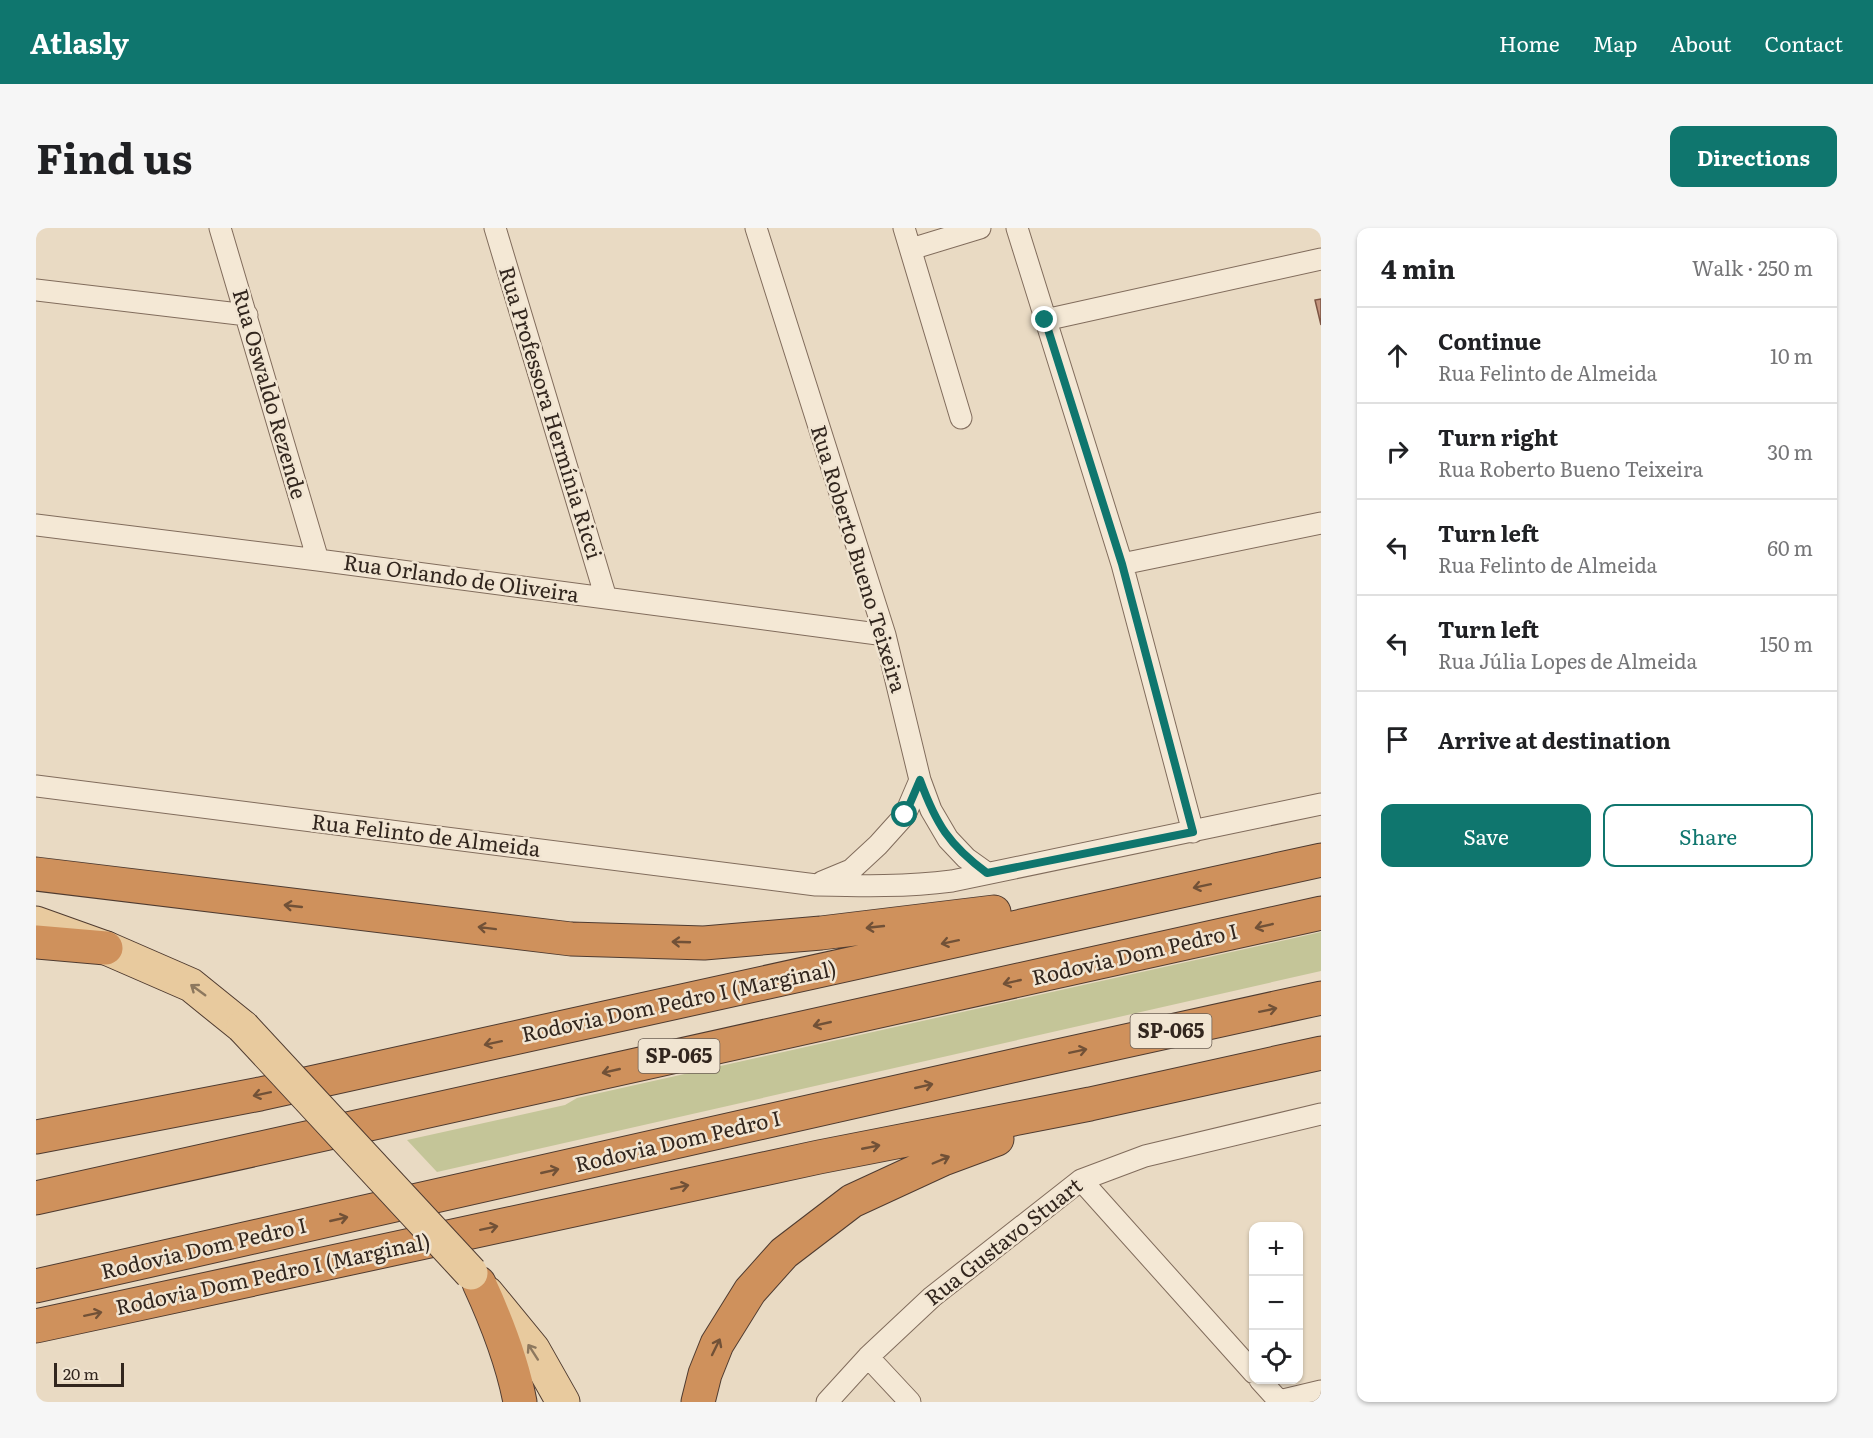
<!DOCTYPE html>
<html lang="en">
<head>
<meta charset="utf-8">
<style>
	body { margin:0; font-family:Literata,serif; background:#f6f6f6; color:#202124 }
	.controls { position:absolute; right:18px; bottom:18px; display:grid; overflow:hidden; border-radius:12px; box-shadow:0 2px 4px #0004 }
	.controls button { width:54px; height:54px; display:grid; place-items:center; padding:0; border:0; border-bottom:2px solid #e0e0e0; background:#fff; color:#202124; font:30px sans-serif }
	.scale { position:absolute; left:18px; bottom:15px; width:70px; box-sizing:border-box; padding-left:6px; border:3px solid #32261e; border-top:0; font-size:16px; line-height:21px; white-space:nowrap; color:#32261e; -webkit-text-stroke:4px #f1e5d2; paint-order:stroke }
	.stop { position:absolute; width:18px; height:18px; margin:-14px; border:4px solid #0f766e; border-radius:50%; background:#fff }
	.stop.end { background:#0f766e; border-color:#fff; box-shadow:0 2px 6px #0008 }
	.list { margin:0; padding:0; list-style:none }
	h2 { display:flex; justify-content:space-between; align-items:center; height:78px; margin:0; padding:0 24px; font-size:26px }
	h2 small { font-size:20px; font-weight:400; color:#757577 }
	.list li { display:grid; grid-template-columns:39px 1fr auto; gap:18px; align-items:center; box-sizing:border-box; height:96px; padding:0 24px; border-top:2px solid #e0e0e0 }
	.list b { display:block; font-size:22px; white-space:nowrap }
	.list p { margin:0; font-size:20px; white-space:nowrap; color:#757577 }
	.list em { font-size:20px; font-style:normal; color:#757577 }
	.actions { display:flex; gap:12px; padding:18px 24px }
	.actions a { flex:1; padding:14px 0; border:2px solid #0f766e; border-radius:12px; text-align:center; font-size:21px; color:#0f766e }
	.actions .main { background:#0f766e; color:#fff }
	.icon { flex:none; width:33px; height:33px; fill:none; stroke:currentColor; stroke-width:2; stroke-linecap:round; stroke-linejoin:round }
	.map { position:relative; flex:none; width:1285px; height:1174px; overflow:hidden; border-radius:12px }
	header { display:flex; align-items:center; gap:36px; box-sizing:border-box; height:84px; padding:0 30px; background:#0f766e; color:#fff }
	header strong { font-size:28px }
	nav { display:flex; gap:33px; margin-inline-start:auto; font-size:21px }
	.intro { display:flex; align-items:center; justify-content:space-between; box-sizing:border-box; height:144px; padding:0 36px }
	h1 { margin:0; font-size:42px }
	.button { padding:15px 27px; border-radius:12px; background:#0f766e; color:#fff; font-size:21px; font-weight:700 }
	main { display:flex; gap:36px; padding:0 36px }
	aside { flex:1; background:#fff; border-radius:12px; box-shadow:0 2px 4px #0004 }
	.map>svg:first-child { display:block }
	.green { fill:#c4c598 }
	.building { fill:#c3937d; stroke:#7d5544; stroke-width:1.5 }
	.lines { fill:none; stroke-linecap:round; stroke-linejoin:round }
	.street-casing { stroke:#816c5c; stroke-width:23 }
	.primary-casing { stroke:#4f3b30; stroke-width:35 }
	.highway-casing { stroke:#4f3b30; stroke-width:35 }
	.street { stroke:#f4e8d5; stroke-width:21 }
	.primary { stroke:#e8ca9e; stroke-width:33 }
	.highway { stroke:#cf915c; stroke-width:33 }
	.primary-bridge-casing { stroke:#4f3b30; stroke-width:35; stroke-linecap:butt }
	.primary-bridge { stroke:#e8ca9e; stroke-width:33 }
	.oneway { stroke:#715137 }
	.oneway2 { stroke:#8d785e }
	.route { stroke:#0f766e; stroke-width:8 }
	.labels { text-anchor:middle; stroke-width:5; stroke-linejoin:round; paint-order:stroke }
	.shield { fill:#f1e5d2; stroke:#6b5f54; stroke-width:1.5 }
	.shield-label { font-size:20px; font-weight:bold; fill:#32261e }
	.street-label { font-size:21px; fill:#32261e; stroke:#f1e5d2 }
</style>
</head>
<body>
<header>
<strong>Atlasly</strong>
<nav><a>Home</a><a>Map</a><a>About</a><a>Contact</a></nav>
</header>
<div class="intro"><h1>Find us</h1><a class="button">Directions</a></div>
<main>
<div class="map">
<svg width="1285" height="1174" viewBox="0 0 1285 1174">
	<rect width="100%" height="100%" fill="#e9dac3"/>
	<path class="green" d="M1285,704V743L401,944L371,912L529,877L541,870Z"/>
	<path class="building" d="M1285,71V97L1279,72Z"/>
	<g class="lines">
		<defs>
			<path id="street" d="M184,0L282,332
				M459,0L570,370
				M720,0L849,407L884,552L895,582L912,611L930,630L951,645
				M868,0L925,190
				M981,0L1086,336L1157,604
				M875,21L944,0
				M0,62L211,87
				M1009,92L1285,31
				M0,297L282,332L849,407
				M1086,336L1285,295
				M0,558L780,657C826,658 870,659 916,653L1285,576
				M786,654L815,642L842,617L869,587L884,552
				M1045,952L1218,1145
				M832,1129L874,1174
				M1224,1152L1244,1174
				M1243,1173L1285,1163
				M791,1174L832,1129L896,1069L1045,952L1109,928L1285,886"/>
			<path id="primary" d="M0,695L70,720L155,757L207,799
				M451,1065L497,1121L527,1174"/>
			<path id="highway" d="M0,646L535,711L668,715L785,705L958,684
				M0,714L70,720
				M0,909L224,866L1285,632
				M0,970L1285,685
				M443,1055C461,1094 476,1132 484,1174
				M0,1058L985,836L1285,770
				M0,1098L783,929L1054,876L1285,825
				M662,1174L669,1146L681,1116L714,1063L748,1025L816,973L907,931L961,911"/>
		</defs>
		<use href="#street" class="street-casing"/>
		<use href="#primary" class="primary-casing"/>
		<use href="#highway" class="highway-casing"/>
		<use href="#street" class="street"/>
		<use href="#primary" class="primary"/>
		<use href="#highway" class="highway"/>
		<defs>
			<path id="primary-bridge" d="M207,799L435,1045"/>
		</defs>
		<use href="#primary-bridge" class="primary-bridge-casing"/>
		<use href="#primary-bridge" class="primary-bridge"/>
	</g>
	<defs><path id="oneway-shaft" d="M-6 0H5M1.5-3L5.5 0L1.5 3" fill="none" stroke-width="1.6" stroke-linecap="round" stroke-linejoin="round" transform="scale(1.5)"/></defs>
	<g class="oneway">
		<use href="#oneway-shaft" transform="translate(1166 658) rotate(168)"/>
		<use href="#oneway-shaft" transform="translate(257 678) rotate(-174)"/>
		<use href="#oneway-shaft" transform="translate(1228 698) rotate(167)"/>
		<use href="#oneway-shaft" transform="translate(839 699) rotate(174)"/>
		<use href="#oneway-shaft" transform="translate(451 700) rotate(-173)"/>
		<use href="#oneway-shaft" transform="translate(645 714) rotate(-178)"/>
		<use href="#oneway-shaft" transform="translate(914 714) rotate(168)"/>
		<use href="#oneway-shaft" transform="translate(976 754) rotate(167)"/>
		<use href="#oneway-shaft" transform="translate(1232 782) rotate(-12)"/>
		<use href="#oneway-shaft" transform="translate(786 796) rotate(167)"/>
		<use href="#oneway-shaft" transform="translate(457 815) rotate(168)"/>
		<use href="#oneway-shaft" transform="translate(1042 823) rotate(-12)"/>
		<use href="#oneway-shaft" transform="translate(575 843) rotate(167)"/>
		<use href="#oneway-shaft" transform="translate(888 858) rotate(-13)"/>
		<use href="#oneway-shaft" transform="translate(226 866) rotate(168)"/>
		<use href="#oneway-shaft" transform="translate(835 919) rotate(-11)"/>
		<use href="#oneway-shaft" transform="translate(905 932) rotate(-23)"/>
		<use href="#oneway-shaft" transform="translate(514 943) rotate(-13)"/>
		<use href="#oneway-shaft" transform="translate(644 959) rotate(-12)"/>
		<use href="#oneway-shaft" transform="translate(303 991) rotate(-13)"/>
		<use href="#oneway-shaft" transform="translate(453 1000) rotate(-12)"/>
		<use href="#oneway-shaft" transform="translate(57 1086) rotate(-12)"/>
		<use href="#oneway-shaft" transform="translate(680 1119) rotate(-64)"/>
	</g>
	<g class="oneway2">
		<use href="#oneway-shaft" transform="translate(162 762) rotate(-144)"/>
		<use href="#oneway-shaft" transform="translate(497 1124) rotate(-123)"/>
	</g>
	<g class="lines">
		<path class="route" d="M869,587L884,552C900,596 913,617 951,645L1157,604L1086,336L1009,92"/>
	</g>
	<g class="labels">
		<g class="shield">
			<rect x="1094.5" y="786" width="81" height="34" rx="4.5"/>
			<rect x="602.5" y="811" width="81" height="34" rx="4.5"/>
		</g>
		<g class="shield-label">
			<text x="1135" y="810">SP-065</text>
			<text x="643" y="835">SP-065</text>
		</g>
		<g class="street-label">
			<text transform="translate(233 166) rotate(74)" y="7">Rua Oswaldo Rezende</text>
			<text transform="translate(514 185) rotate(73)" y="7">Rua Professora Hermínia Ricci</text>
			<text transform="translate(822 331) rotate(73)" y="7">Rua Roberto Bueno Teixeira</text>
			<text transform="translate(425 351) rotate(8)" y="7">Rua Orlando de Oliveira</text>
			<text transform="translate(390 608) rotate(7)" y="7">Rua Felinto de Almeida</text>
			<text transform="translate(1099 727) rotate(-13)" y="7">Rodovia Dom Pedro I</text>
			<text transform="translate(643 774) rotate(-12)" y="7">Rodovia Dom Pedro I (Marginal)</text>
			<text transform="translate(642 914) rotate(-13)" y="7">Rodovia Dom Pedro I</text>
			<text transform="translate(968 1014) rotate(-38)" y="7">Rua Gustavo Stuart</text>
			<text transform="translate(168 1021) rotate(-13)" y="7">Rodovia Dom Pedro I</text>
			<text transform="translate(237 1047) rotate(-12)" y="7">Rodovia Dom Pedro I (Marginal)</text>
		</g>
	</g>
</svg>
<div class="controls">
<button>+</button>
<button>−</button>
<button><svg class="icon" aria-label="locate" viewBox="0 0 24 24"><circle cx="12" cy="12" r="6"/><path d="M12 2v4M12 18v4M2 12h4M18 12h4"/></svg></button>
</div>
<div class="scale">20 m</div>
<div class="stop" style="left:869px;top:587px"></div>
<div class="stop end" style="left:1009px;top:92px"></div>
</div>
<aside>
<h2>4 min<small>Walk · 250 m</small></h2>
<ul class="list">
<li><svg class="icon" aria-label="ahead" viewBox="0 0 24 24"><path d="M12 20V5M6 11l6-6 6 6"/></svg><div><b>Continue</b><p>Rua Felinto de Almeida</p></div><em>10 m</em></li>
<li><svg class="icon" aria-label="right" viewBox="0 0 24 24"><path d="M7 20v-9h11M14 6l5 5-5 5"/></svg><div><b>Turn right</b><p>Rua Roberto Bueno Teixeira</p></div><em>30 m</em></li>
<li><svg class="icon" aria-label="left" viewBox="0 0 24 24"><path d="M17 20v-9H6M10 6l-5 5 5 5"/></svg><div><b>Turn left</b><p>Rua Felinto de Almeida</p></div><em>60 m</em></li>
<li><svg class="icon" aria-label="left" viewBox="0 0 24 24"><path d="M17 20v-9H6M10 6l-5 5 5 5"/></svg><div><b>Turn left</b><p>Rua Júlia Lopes de Almeida</p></div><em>150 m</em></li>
<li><svg class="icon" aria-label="arrive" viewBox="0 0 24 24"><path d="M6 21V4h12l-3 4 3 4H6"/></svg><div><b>Arrive at destination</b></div></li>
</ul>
<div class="actions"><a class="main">Save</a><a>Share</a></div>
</aside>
</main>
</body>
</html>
